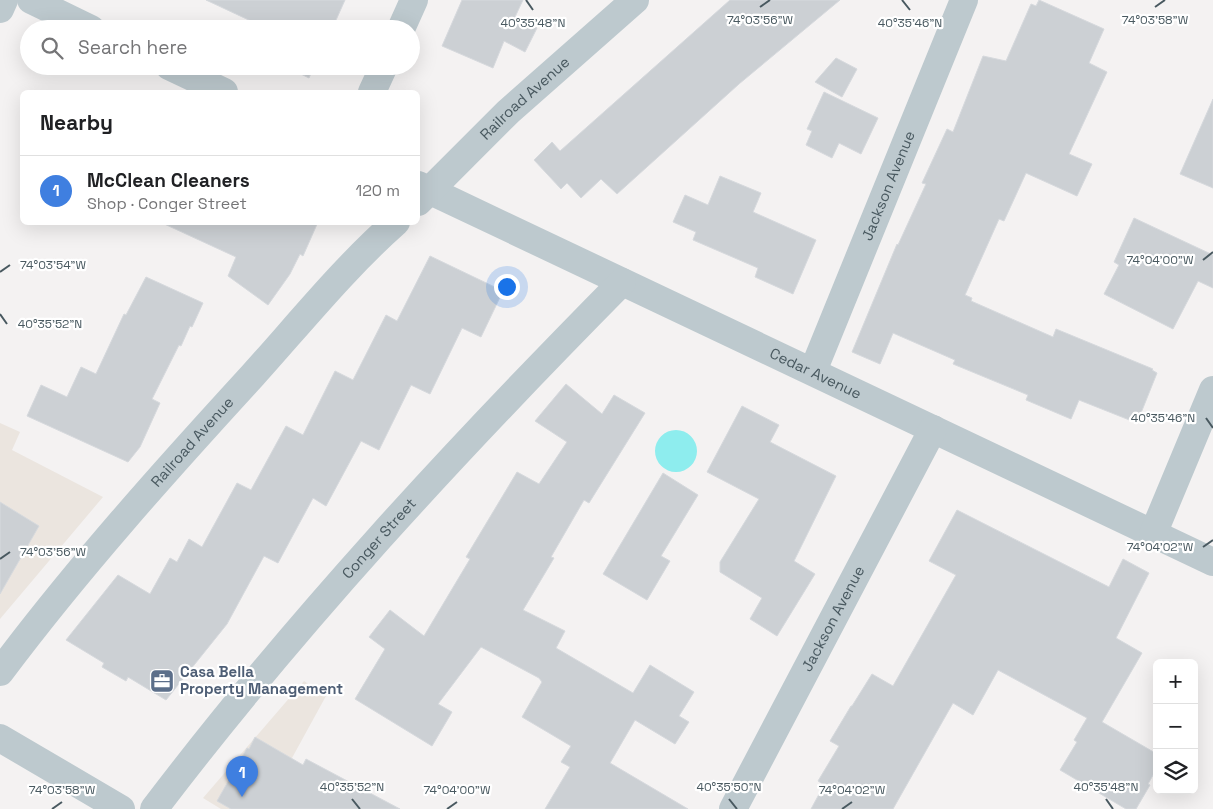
<!DOCTYPE html>
<html lang="en">
<head>
<meta charset="utf-8">
<style>
	body { margin:0; font-family:"Space Grotesk",sans-serif; background:#f6f6f6; color:#202124 }
	.controls { position:absolute; right:15px; bottom:15px; display:grid; overflow:hidden; border-radius:8px; box-shadow:0 5px 20px #0002 }
	.controls button { width:45px; height:45px; display:grid; place-items:center; padding:0; border:0; border-bottom:1px solid #e0e0e0; background:#fff; color:#202124; font:25px sans-serif }
	.you { position:absolute; left:506px; top:286px; width:18px; height:18px; margin:-12px; border:4px solid #fff; border-radius:50%; background:#1a73e8; box-shadow:0 0 0 8px #1a73e833 }
	.badge { display:grid; place-items:center; width:32px; height:32px; border-radius:50%; background:#0b8043; color:#fff; font-size:16px; font-weight:700 }
	.pin { position:absolute; translate:-50% -41px; filter:drop-shadow(0 1px 2px #0008) }
	.pin::after { content:''; position:absolute; top:26px; width:18px; height:15px; background:inherit; clip-path:polygon(0 0,100% 0,50% 100%) }
	.list { margin:0; padding:0; list-style:none }
	h2 { display:flex; justify-content:space-between; align-items:center; height:65px; margin:0; padding:0 20px; font-size:21px }
	h2 small { font-size:16px; font-weight:400; color:#757577 }
	.list li { display:grid; grid-template-columns:32px 1fr auto; gap:15px; align-items:center; box-sizing:border-box; height:70px; padding:0 20px; border-top:1px solid #e0e0e0 }
	.list b { display:block; font-size:19px; white-space:nowrap }
	.list p { margin:0; font-size:16px; white-space:nowrap; color:#757577 }
	.list em { font-size:16px; font-style:normal; color:#757577 }
	.icon { flex:none; width:28px; height:28px; fill:none; stroke:currentColor; stroke-width:2; stroke-linecap:round; stroke-linejoin:round }
	.map { position:relative; flex:none; width:1213px; height:809px; overflow:hidden }
	.search { position:absolute; background:#fff; box-shadow:0 5px 20px #0002; left:20px; top:20px; width:400px; height:55px; display:flex; align-items:center; gap:12px; box-sizing:border-box; padding:0 18px; border-radius:28px; color:#757577; font-size:19px }
	.panel { position:absolute; background:#fff; box-shadow:0 5px 20px #0002; left:20px; top:90px; width:400px; height:135px; border-radius:8px }
	.map>svg:first-child { display:block }
	.commercial { fill:#ebe5df }
	.water { fill:#8eedee }
	.building { fill:#ccd0d4; stroke:#d6d9dd }
	.lines { fill:none; stroke-linecap:round; stroke-linejoin:round }
	.minor { stroke:#bdc9ce; stroke-width:28 }
	.ticks { fill:none; stroke:#495960; stroke-width:2 }
	.labels { text-anchor:middle; stroke-width:4.5; stroke-linejoin:round; paint-order:stroke }
	.street-label { font-size:15px; fill:#495960; stroke:#fff }
	.service-label { font-size:15px; font-weight:bold; fill:#4e5e75; stroke:#fff; text-anchor:start }
	.ticks-label { font-size:12px; text-anchor:middle; fill:#495960; stroke:#fff; stroke-width:4.5; stroke-linejoin:round; paint-order:stroke }
</style>
</head>
<body>
<div class="map">
<svg width="1213" height="809" viewBox="0 0 1213 809">
	<rect width="100%" height="100%" fill="#f4f2f2"/>
	<path class="commercial" d="M0,423L20,432L12,450L103,497L0,619Z
		M304,681L326,696L264,809H221L203,798Z"/>
	<path class="water" d="M655 451a21 21 0 1 1 42 0a21 21 0 1 1-42 0Z"/>
	<path class="building" d="M206,0H345L332,29H268Z
		M462,0H523L515,17L537,28L525,52L504,41L493,68L442,46Z
		M730,0H840L739,84L617,194L601,179L581,198L567,183L561,189L534,160L552,142L560,151Z
		M1039,0L1104,29L1089,63L1107,72L1069,154L1092,164L1077,196L1026,173L1004,221L999,219L965,295L972,298L971,301L1053,337L1056,329L1153,369L1152,370L1157,373L1137,423L1079,400L1071,419L1026,400L1028,395L953,364L955,360L893,333L880,364L852,352L897,244L898,245L926,184L922,183L947,129L953,132L983,56L1006,61L1031,4L1036,6Z
		M836,58L857,69L842,97L815,82Z
		M285,66H314L309,78Z
		M824,92L878,118L861,154L839,143L832,158L806,145L812,131L807,129Z
		M1213,99V188L1180,174Z
		M720,176L761,193L753,212L816,240L793,294L755,277L758,268L693,240L696,232L673,222L685,195L708,205Z
		M1134,218L1213,255V288L1198,281L1173,329L1104,294L1119,265L1114,262Z
		M160,222H318L303,256L300,254L290,274L268,305L228,276L236,257Z
		M430,256L503,291L481,337L462,328L430,394L411,385L379,450L361,441L326,506L313,498L278,563L264,556L227,624L166,700L128,677L126,681L102,667L104,663L66,640L118,575L150,594L170,558L177,562L189,539L202,547L237,483L251,490L286,426L303,435L335,371L353,380L386,315L397,321Z
		M146,277L203,303L192,327L190,326L181,346L179,345L152,399L160,403L140,447L128,462L27,416L41,385L67,397L81,367L96,374L124,314L126,315Z
		M566,384L602,414L614,395L645,413L589,503L584,500L551,557L554,558L523,610L565,631L556,648L633,693L650,665L694,692L679,716L689,722L675,744L635,720L610,763L688,809H545L570,767L561,762L571,746L522,717L542,682L539,678L481,647L438,704L452,712L432,746L355,699L385,649L369,637L390,610L424,636L470,559L466,557L517,472L539,484L567,442L535,421Z
		M742,406L779,425L770,442L836,476L794,561L815,574L777,636L750,619L762,598L720,572V562L759,499L707,472Z
		M663,473L698,495L661,556L670,561L647,600L603,574Z
		M0,502L39,526L0,594Z
		M957,510L1109,587L1123,559L1149,573L1116,638L1142,653L1102,722L1157,754V768L1148,784L1150,785L1136,809H1126L1060,770L1077,742L1074,740L1087,718L998,670L973,715L953,703L893,809H811L824,785L818,781L839,746L830,741L851,706H852L872,674L893,686L956,575L929,561Z
		M255,737L303,765L306,759L400,809H231L217,801L247,748L249,749Z"/>
	<g class="lines">
		<g class="minor">
			<path d="M31,0L91,29"/>
			<path d="M0,9L4,0"/>
			<path d="M401,29L414,0"/>
			<path d="M169,66L224,92"/>
			<path d="M372,92L384,66"/>
			<path id="s1" d="M418,185L1213,562"/>
			<path id="s2" d="M418,202L508,112L635,0"/>
			<path id="s3" d="M813,371L964,0"/>
			<path d="M1153,534L1213,390"/>
			<path id="s4" d="M0,672C78,568 165,471 253,375C299,324 344,268 396,222"/>
			<path d="M0,738L121,809"/>
			<path id="s5" d="M154,809C296,622 457,449 622,282"/>
			<path id="s6" d="M733,809L933,429"/>
		</g>
	</g>
	<path class="ticks" d="M526,0L533,10M902,0L910,10M760,7L770,0M1155,7L1165,0M1203,260L1213,252M0,272L10,265M0,314L7,324M1206,418L1213,428M1203,547L1213,540M0,559L10,552M352,799L360,809M729,799L737,809M1106,799L1113,809M52,809L62,802M447,809L457,802M842,809L852,802"/>
	<defs>
		<symbol id="office-square" viewBox="-11 -11 22 22"><rect x="-9" y="-9" width="18" height="18" rx="4" fill="#5c6f8a" stroke="#fff"/><path d="M-6-3h4V-5.5h4V-3h4V5H-6ZM-1-4.5V-3h2v-1.5ZM-6 0V1H6V0Z" fill="#fff"/></symbol>
	</defs>
	<g fill-rule="evenodd">
		<use href="#office-square" x="148" y="667" width="28" height="28"/>
	</g>
	<g class="labels">
		<g class="street-label">
			<text dy="5" stroke="none"><textPath href="#s2" startOffset="149">Railroad Avenue</textPath></text>
			<text dy="5" stroke="none"><textPath href="#s3" startOffset="200">Jackson Avenue</textPath></text>
			<text dy="5" stroke="none"><textPath href="#s1" startOffset="440">Cedar Avenue</textPath></text>
			<text dy="5" stroke="none"><textPath href="#s4" startOffset="300">Railroad Avenue</textPath></text>
			<text dy="5" stroke="none"><textPath href="#s5" startOffset="352">Conger Street</textPath></text>
			<text dy="5" stroke="none"><textPath href="#s6" startOffset="215">Jackson Avenue</textPath></text>
		</g>
		<g class="service-label">
			<text x="180" y="677">Casa Bella<tspan x="180" dy="17">Property Management</tspan></text>
		</g>
	</g>
	<g class="ticks-label">
		<text x="760" y="24">74°03'56"W</text>
		<text x="1155" y="24">74°03'58"W</text>
		<text x="533" y="27">40°35'48"N</text>
		<text x="910" y="27">40°35'46"N</text>
		<text x="1160" y="264">74°04'00"W</text>
		<text x="53" y="269">74°03'54"W</text>
		<text x="50" y="328">40°35'52"N</text>
		<text x="1163" y="422">40°35'46"N</text>
		<text x="1160" y="551">74°04'02"W</text>
		<text x="53" y="556">74°03'56"W</text>
		<text x="352" y="791">40°35'52"N</text>
		<text x="729" y="791">40°35'50"N</text>
		<text x="1106" y="791">40°35'48"N</text>
		<text x="62" y="794">74°03'58"W</text>
		<text x="457" y="794">74°04'00"W</text>
		<text x="852" y="794">74°04'02"W</text>
	</g>
</svg>
<div class="controls">
<button>+</button>
<button>−</button>
<button><svg class="icon" aria-label="layers" viewBox="0 0 24 24"><path d="M12 4l9 5-9 5-9-5zM3 14l9 5 9-5"/></svg></button>
</div>
<div class="you"></div>
<div class="pin badge" style="left:242px;top:797px;background:#3f7fe0">1</div>
<div class="search"><svg class="icon" aria-label="search" viewBox="0 0 24 24"><circle cx="10" cy="10" r="6"/><path d="M15 15l6 6"/></svg>Search here</div>
<section class="panel">
<h2>Nearby<small></small></h2>
<ul class="list">
<li><span class="badge" style="background:#3f7fe0">1</span><div><b>McClean Cleaners</b><p>Shop · Conger Street</p></div><em>120 m</em></li>
</ul>
</section>
</div>
</body>
</html>
